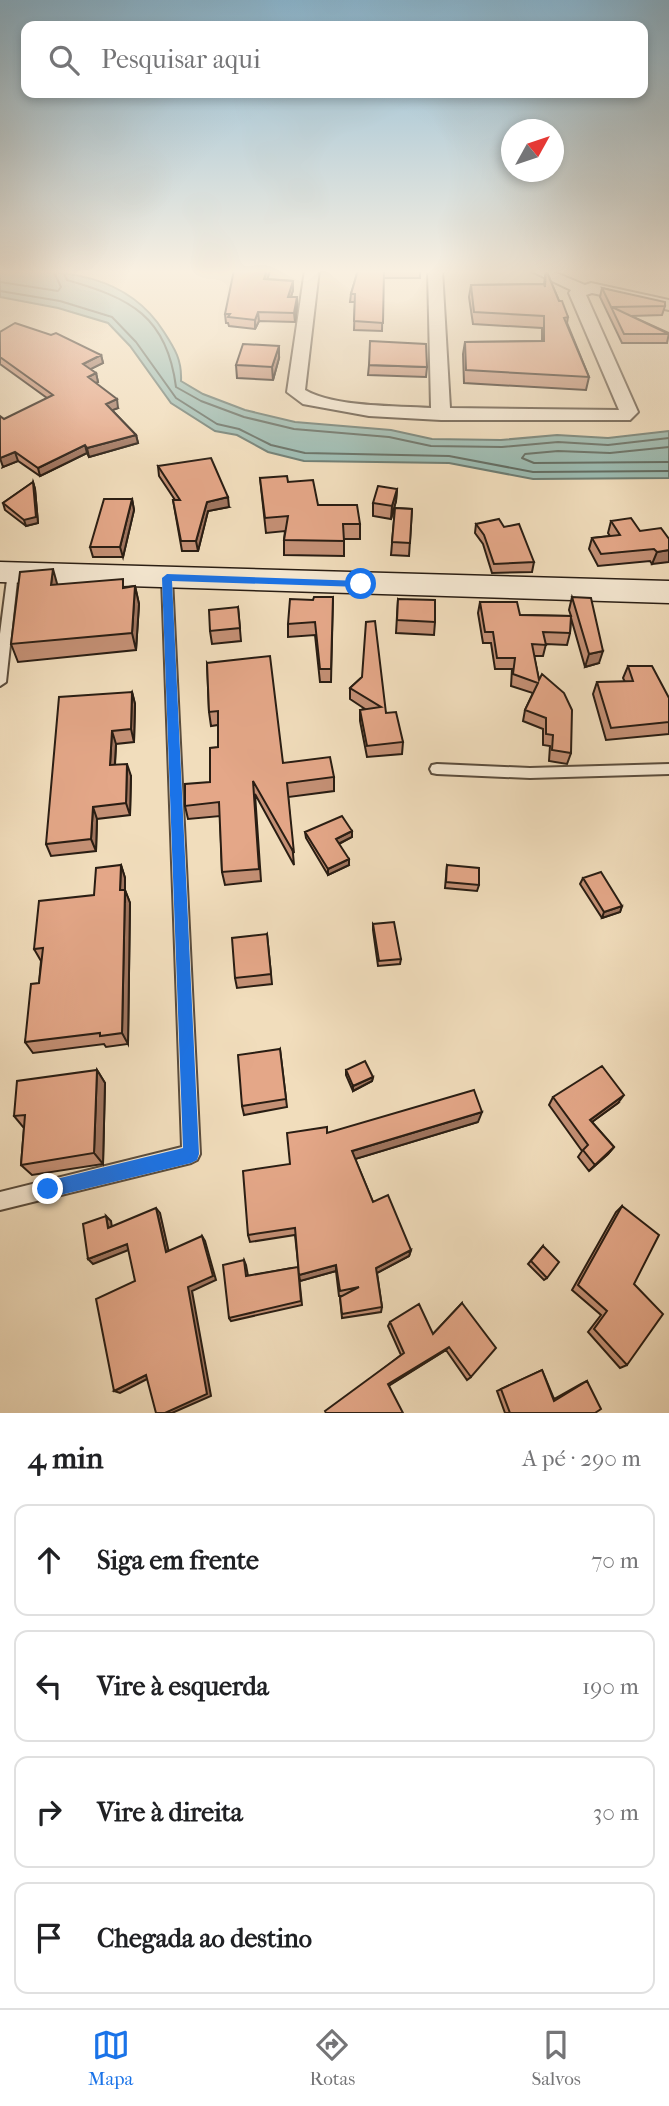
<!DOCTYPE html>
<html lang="pt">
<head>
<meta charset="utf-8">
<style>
	body { margin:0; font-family:"IM FELL French Canon",serif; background:#f2f2f2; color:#202124 }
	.compass { position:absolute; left:501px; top:119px; width:63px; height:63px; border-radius:50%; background:#fff; box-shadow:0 4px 10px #0003; rotate:50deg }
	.stop { position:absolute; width:21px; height:21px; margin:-16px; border:5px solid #1a73e8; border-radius:50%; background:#fff }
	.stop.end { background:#1a73e8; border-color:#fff; box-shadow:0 2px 7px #0008 }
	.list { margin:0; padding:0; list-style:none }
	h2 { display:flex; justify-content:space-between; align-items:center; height:91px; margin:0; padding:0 28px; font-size:30px }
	h2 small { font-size:23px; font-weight:400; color:#757577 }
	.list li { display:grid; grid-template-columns:46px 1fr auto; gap:21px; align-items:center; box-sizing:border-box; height:112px; margin:0 14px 14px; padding:0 14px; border:2px solid #e0e0e0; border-radius:14px }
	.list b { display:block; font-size:26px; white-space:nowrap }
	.list em { font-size:23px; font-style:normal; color:#757577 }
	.icon { flex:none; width:38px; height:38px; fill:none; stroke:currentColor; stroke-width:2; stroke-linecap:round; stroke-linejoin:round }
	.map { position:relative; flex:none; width:669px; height:1413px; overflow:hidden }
	.search { position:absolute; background:#fff; box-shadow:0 4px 10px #0003; left:21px; right:21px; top:21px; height:77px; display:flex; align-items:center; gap:18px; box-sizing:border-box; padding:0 24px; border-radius:14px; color:#757577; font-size:26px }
	.sheet { height:595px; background:#fff }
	nav { display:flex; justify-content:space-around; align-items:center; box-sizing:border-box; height:98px; border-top:2px solid #e0e0e0; background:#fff; font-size:19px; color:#757577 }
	nav a { display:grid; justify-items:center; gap:4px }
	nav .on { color:#1a73e8 }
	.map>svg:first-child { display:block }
	.water { fill:#9bbbb2; stroke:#6d7c72; stroke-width:2 }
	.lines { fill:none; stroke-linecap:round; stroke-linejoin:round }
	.shore { stroke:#626c62; stroke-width:2 }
	.service-casing { stroke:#5b4d3d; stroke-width:4 }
	.minor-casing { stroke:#5b4d3d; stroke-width:4 }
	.secondary-casing { stroke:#291d13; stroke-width:3 }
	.service { fill:#f6e9d3; fill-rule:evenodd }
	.minor { fill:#f6e9d3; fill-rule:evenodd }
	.secondary { fill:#f6e9d3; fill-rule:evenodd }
	.wall { fill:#c49075; stroke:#291d13; stroke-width:2 }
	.shaded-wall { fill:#a0755f; stroke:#291d13; stroke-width:2 }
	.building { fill:#e4a788; stroke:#291d13; stroke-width:2 }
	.route { fill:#1a73e8 }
</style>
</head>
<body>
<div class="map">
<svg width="669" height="1413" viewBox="0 0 669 1413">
	<rect width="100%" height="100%" fill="#f1ddbc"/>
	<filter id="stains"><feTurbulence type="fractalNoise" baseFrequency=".00286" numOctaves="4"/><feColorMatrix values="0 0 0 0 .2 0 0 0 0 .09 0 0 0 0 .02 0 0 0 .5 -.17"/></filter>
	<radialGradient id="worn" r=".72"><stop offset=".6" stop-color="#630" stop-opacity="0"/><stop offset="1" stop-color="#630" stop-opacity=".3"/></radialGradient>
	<path class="water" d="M0,270C63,270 127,273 164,332C175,349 182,360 181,381L203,394L245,410L295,422L391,430L432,439L501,440L557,435L608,438L669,431V478L533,479L449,463L304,461L268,452L237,435L215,431L171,403L130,346L108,323L58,308L0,297Z"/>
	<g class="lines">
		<path class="shore" d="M62,270L67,280C130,298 167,316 176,387L201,401L244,417L294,429L389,437L431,446L502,447L558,442L608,445L669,438
			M0,282L58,291L61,287L53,270
			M0,291L60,301L112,317L136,342L176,398L217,424L239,429L271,445L305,453L449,456L533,472L669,471
			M669,447L610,453L558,451L525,454L522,458L534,463L669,462"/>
		<defs>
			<path id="service" d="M13,569L18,572L6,682L0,686V634L8,572Z
				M167,574L172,578L200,1154L197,1160L191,1163L0,1210V1192L182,1147L162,578Z
				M437,764L530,768L669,764V774L530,778L437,774L432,773L430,769L432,765Z"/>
			<path id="minor" d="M305,270H319L305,390C333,407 398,406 431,408L428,270H442L450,408L619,410L569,293L571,290L529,270H549L585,285L591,283L669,300V310L592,293L586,295L638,412L630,420H441L369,416L303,404L287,392Z"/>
			<path id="secondary" d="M0,562L669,581V603L0,582Z"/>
		</defs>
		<use href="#service" class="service-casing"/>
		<use href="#minor" class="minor-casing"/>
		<use href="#secondary" class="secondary-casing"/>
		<use href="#service" class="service"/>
		<use href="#minor" class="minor"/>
		<use href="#secondary" class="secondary"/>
	</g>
	<path class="wall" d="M270,270L267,279L293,281V290L291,297H297V306L295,322L259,321L255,329L229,326L228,323H226L225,314Z
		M358,270H420V278H383L382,331L354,330L355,302H350L351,294Z
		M546,270L559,301L568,317L567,323L589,377L586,390L464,383L463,354L465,342L542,341V328L473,324L469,297L471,285L544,284Z
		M602,288L665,306L662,315L631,316L669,333L667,343H622L600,297Z
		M0,332L101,355L103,363L90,369L96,373L98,382L95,383L118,408L112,410L136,435L138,443L89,457L87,453L40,476L18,461L3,467L47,398L0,364Z
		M279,358L273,380L237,378L236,365Z
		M369,365L427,367L426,377L368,375Z
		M158,466L229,507L208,511L198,551H182L173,500H175L159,476Z
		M260,478L288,482L318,505L360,524V539H344V556L284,555V540L285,531L266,533Z
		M33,482L35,489L38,523L26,526L5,510L3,503Z
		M397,489L396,501L391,519L373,516V503Z
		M132,499L134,510L123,557H93L90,547Z
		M395,508L412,509L409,556L391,555Z
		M611,521L640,531L669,539L652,564L650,561L598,566L589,549L592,538L610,536L608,533Z
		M476,524L534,562L532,572L492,573L483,544L475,533Z
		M58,585L125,587L135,586L139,604L136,650L18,662L11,644Z
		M333,597L331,682H320L315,635L288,637V624L313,600Z
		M572,597L599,663L585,667L571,618L570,633L567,645L546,644L543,656H534L539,680L571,753L567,764L549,761L550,746L543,745V729L523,721L525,710L533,693L511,686L512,669H495L491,643H483L478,613L480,602L520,615L571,616L569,610Z
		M398,599L435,622L434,635L396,633Z
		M238,607L241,641L212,644L210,631Z
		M207,663L283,763L334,777V791L288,797L294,865L255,794L261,881L225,885L222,872L220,816L188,819L185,806L210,782L218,747V725L211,726L209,712Z
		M628,666L669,698V734L606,740L593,694L597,682H625L623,678Z
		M362,677L386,713L403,742L402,754L367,757L360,721V710L365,709L350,699V688Z
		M132,692L135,704L134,742L116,744L115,765L131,776L130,815L97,819L96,851L51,856L46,844Z
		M352,831V837L339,844L349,865L328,875L306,838L305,832Z
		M121,865L125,878V890L130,903L128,1044L106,1047L104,1044L33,1053L25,1042L39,983L41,961L34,949L94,895Z
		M447,865L479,885L477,891L445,888Z
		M583,878L622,906L620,912L602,918L580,884Z
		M373,924L401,959L400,964L378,966L373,930Z
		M267,934L272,984L237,988L235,978Z
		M280,1049L287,1107L244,1115L242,1106Z
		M97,1070L105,1083L103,1164L32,1175L21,1165L24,1128L14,1116Z
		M346,1070L373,1077L372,1081L353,1091L346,1075Z
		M553,1097L618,1103L592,1122L614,1147L608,1154L589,1171L578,1157L582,1151L549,1105Z
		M478,1122L355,1159L373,1202L411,1250L409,1256L377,1273L382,1307L381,1312L342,1318L340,1297L343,1296H339L336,1271L300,1281L295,1235L250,1242L248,1235L290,1164L327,1133Z
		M622,1206L634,1284L627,1365L620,1368L588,1332L601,1315L572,1290L616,1212Z
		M543,1246L547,1278L544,1280L528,1264Z
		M244,1260L246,1265L248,1276L298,1267L302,1305L231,1321L229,1318Z
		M462,1303L471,1377L467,1380L446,1350L389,1385L326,1413L401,1355L388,1326L390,1322L433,1334Z
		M542,1370L554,1399L581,1384L587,1381L595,1413H505L497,1391Z"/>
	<path class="shaded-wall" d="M267,270H270L265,288L264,279Z
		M293,281V290L288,306V297Z
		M297,297V306L295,322L294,313Z
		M258,312L259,321L255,329V320Z
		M279,346V358L273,380L272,367Z
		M101,355L103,363L85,372L83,364Z
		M96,373L98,382L89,385L88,377Z
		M117,399L118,408L108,412L106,404Z
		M136,435L138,443L89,457L87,448Z
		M85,445L87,453L40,476L38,468Z
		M15,452L18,461L3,467L0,458Z
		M33,482L35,489L38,523L26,526L24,520Z
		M397,489L396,501L391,519L392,506Z
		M228,497L229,507L208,511L198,551L196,541L207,502Z
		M132,499L134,510L123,557L120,547Z
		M669,550V562L652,564L657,552Z
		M53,569L58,587L51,585Z
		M135,586L139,604L136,650L132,633Z
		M603,651L599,663L585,667L589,654Z
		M132,692L135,704L134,742L131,729Z
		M112,731L116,744L114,778L110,765Z
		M127,764L131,776L130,815L126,803Z
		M93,807L97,819L96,851L91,839Z
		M352,831V837L336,845V839Z
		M349,859V865L328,875V869Z
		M121,865L125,878V903L120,890Z
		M125,890L130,903L128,1044L122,1033Z
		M622,906L620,912L602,918L604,912Z
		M97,1070L105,1083L103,1164L94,1153Z
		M373,1077L372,1081L353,1091V1086Z
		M624,1095L618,1103L585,1127L590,1120Z
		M482,1112L478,1122L352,1160V1151Z
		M614,1147L608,1154L589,1171L595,1165Z
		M156,1208L160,1213L170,1257L166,1252Z
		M106,1216L111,1221L113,1234L108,1228Z
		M202,1236L205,1241L216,1280L192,1291L211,1396L172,1413H165L188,1287Z
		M127,1244L131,1249L93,1264L88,1259Z
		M411,1250L409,1256L375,1274L376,1268Z
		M336,1265V1271L300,1281L299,1275Z
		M449,1347L446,1350L387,1387L388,1384Z
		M146,1375L151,1377L120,1393L114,1391Z"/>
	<path class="building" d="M234,270H267L264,279L293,281L288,297H297L294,313L258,312L255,320L228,317L230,314H225Z
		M358,270H384L383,323L354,321L355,294H351Z
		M546,270L559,301H562L568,317L564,318L589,377L466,370L465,342L544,341V316L474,312L471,285L544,284L545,287Z
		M602,288L665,302V306L612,307L669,334H624Z
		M15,323L51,335L56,333L101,355L83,364L96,373L88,377L117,399L106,404L136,435L87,448L85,445L38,468L15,452L0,458V416L4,419L53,395L0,357V332Z
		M370,341L426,344L427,367L369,365Z
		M243,344L279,346L272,367L236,365Z
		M211,458L228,497L207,502L196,541H181L173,500H180L158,466Z
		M287,476L288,482L313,480L318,505H357L360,524H343L344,541L284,540L288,516L265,518L260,478Z
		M33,482L36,517L24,520L3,503Z
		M378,486L397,489L392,506L373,503Z
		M104,499H132L120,547H90Z
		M395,508L412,509L410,543L392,542Z
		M631,518L640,531L661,528L669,539V550L657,552L654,549L601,554L592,538L620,535L611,521Z
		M499,519L504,527L519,524L534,562L494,564L484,535L476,524Z
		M53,569L51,585L123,579V588L135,586L132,633L11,644L20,572Z
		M314,597H333L331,669H320L315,622L288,624L290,599L313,600Z
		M572,597L591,598L603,651L589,654Z
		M398,599L435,600V622L397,620Z
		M480,602H517L520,615L571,616L570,633L543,632L546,645L532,644L539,680L542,674L564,693L572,710L571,753L552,750L553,735L546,734V718L525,710L538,683L513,674L515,658H497L493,632H485Z
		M238,607L240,628L210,631L209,610Z
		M375,621L386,713L396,712L403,742L367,746L360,710L381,707L350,688L362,677L366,622Z
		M270,656L283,763L330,757L334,777L287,783L294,853L253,781L259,869L222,872L219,802L185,806V784L210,782V748L218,747V711L209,712L207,663Z
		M628,666H652L669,698V722L611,728L597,682L633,681Z
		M132,692L131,729L112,731L110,765L127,764L126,803L93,807L91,839L46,844L59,697Z
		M342,816L352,831L336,839L349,859L328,869L305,832Z
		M121,865L120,890H125L122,1033L100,1036V1033L25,1042L31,984L39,983L43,948L34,949L39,901L94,895L96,868Z
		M447,865L479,868V885L446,882Z
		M601,872L622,906L604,912L583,878Z
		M394,922L401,959L379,961L373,924Z
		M267,934L271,974L235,978L232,938Z
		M280,1049L286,1099L242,1106L238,1055Z
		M365,1061L373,1077L353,1086L346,1070Z
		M602,1066L624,1095L590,1120L614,1147L595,1165L583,1150L588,1145L553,1097Z
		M97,1070L94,1153L21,1165L25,1115L14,1116L17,1081Z
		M474,1090L482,1112L352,1151L373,1202L388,1195L411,1250L376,1268L382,1307L342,1314L340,1297L359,1287L340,1291L336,1265L299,1275L295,1228L248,1235L243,1171L290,1164L287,1133L327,1127V1133Z
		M622,1206L659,1235L634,1284L663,1314L627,1365L594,1329L607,1311L578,1285Z
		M156,1208L166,1252L202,1236L213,1276L188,1287L207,1394L165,1413H156L146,1375L114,1391L96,1299L135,1281L127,1244L88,1259L83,1224L106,1216L108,1228Z
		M543,1246L559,1262L547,1278L531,1261Z
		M244,1260L246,1276L298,1267L301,1301L229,1318L223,1265Z
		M462,1303L496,1348L471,1377L449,1347L388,1384L403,1413H326L325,1411L404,1353L390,1322L419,1304L433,1334Z
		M542,1370L554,1401L587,1381L601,1409L595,1413H510L501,1389Z"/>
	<linearGradient id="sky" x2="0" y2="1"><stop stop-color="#89b7d2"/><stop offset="0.58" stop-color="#f9f0e1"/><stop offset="1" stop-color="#f9f0e1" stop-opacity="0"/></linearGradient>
	<rect width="669" height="468" fill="url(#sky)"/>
	<path class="route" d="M167,574L361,581L366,584L361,587L172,581L199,1154L197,1160L191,1163L48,1198L42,1195L39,1189L42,1184L48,1181L183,1148L162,578Z"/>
	<rect width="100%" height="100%" filter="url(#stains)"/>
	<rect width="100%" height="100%" fill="url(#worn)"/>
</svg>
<svg class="compass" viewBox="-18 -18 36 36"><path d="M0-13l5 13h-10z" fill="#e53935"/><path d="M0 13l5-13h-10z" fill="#757577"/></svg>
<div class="stop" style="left:361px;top:584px"></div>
<div class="stop end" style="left:48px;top:1189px"></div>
<div class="search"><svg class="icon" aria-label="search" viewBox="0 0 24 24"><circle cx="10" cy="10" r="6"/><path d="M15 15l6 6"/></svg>Pesquisar aqui</div>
</div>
<section class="sheet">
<h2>4 min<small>A pé · 290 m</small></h2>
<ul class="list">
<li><svg class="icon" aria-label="ahead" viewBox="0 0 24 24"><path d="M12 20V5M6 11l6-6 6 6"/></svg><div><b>Siga em frente</b></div><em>70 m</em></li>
<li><svg class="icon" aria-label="left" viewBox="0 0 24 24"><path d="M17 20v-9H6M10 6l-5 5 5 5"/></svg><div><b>Vire à esquerda</b></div><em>190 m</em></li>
<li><svg class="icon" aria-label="right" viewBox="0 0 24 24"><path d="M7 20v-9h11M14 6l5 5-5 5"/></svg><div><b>Vire à direita</b></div><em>30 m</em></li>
<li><svg class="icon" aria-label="arrive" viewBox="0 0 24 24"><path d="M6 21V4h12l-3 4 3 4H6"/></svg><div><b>Chegada ao destino</b></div></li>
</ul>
</section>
<nav>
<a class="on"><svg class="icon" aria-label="map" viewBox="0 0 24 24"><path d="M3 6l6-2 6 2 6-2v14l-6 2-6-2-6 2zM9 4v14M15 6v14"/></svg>Mapa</a>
<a><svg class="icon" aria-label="directions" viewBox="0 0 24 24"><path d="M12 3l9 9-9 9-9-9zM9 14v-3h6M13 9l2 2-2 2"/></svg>Rotas</a>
<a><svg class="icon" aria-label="saved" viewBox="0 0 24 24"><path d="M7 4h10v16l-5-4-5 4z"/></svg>Salvos</a>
</nav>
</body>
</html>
